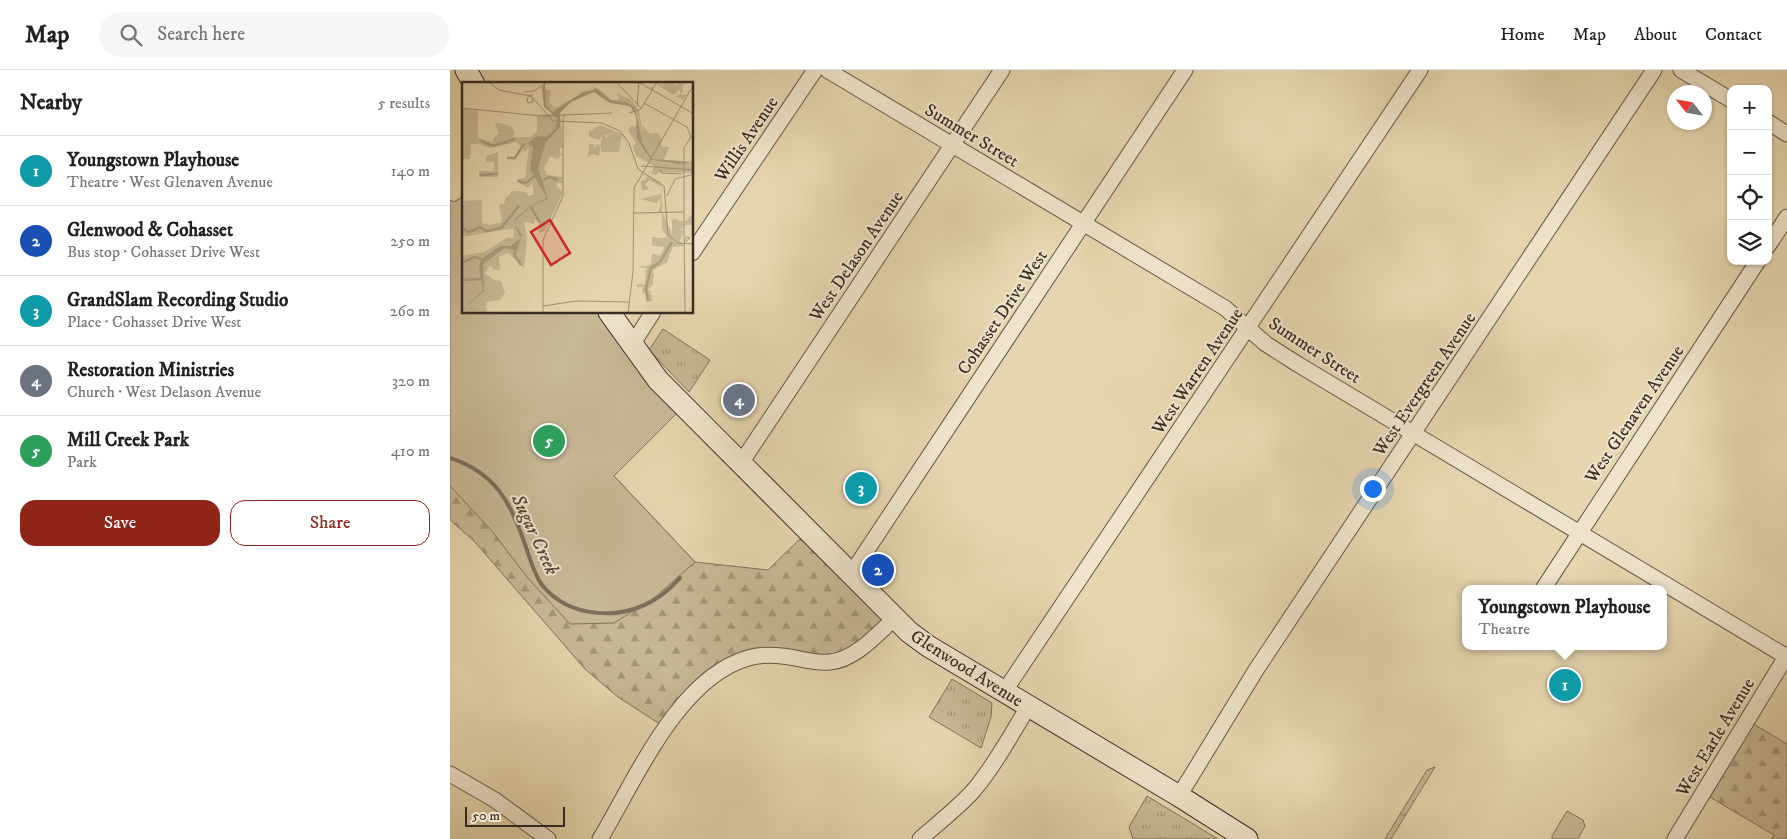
<!DOCTYPE html>
<html lang="en">
<head>
<meta charset="utf-8">
<style>
	body { margin:0; font-family:"IM FELL DW Pica",serif; background:#f6f6f6; color:#202124 }
	.controls { position:absolute; right:15px; top:15px; display:grid; overflow:hidden; border-radius:10px; box-shadow:0 1px 4px #0004 }
	.controls button { width:45px; height:45px; display:grid; place-items:center; padding:0; border:0; border-bottom:1px solid #e0e0e0; background:#fff; color:#202124; font:25px sans-serif }
	.compass { position:absolute; left:1217px; top:15px; width:45px; height:45px; border-radius:50%; background:#fff; box-shadow:0 1px 4px #0004; rotate:301deg }
	.scale { position:absolute; left:15px; bottom:12px; width:100px; box-sizing:border-box; padding-left:5px; border:2px solid #382d24; border-top:0; font-size:14px; line-height:18px; white-space:nowrap; color:#382d24; -webkit-text-stroke:4px #efe4cb; paint-order:stroke }
	.you { position:absolute; left:922px; top:418px; width:18px; height:18px; margin:-12px; border:4px solid #fff; border-radius:50%; background:#1a73e8; box-shadow:0 0 0 8px #1a73e833 }
	.badge { display:grid; place-items:center; width:32px; height:32px; border-radius:50%; background:#8f2418; color:#fff; font-size:16px; font-weight:700 }
	.pin { position:absolute; translate:-50% -50%; border:2px solid #fff; box-shadow:0 1px 5px #0006 }
	.popup { position:absolute; left:1012px; top:515px; width:205px; height:65px; box-sizing:border-box; display:grid; place-content:center; border-radius:10px; background:#fff; filter:drop-shadow(0 1px 4px #0005); font-size:16px; white-space:nowrap; color:#757577 }
	.popup b { font-size:19px; color:#202124 }
	.popup::after { content:''; position:absolute; left:50%; top:100%; margin-left:-10px; border:10px solid transparent; border-top-color:#fff }
	.list { margin:0; padding:0; list-style:none }
	h2 { display:flex; justify-content:space-between; align-items:center; height:65px; margin:0; padding:0 20px; font-size:21px }
	h2 small { font-size:16px; font-weight:400; color:#757577 }
	.list li { display:grid; grid-template-columns:32px 1fr auto; gap:15px; align-items:center; box-sizing:border-box; height:70px; padding:0 20px; border-top:1px solid #e0e0e0 }
	.list b { display:block; font-size:19px; white-space:nowrap }
	.list p { margin:0; font-size:16px; white-space:nowrap; color:#757577 }
	.list em { font-size:16px; font-style:normal; color:#757577 }
	.actions { display:flex; gap:10px; padding:15px 20px }
	.actions a { flex:1; padding:11px 0; border:1px solid #8f2418; border-radius:15px; text-align:center; font-size:18px; color:#8f2418 }
	.actions .main { background:#8f2418; color:#fff }
	.icon { flex:none; width:28px; height:28px; fill:none; stroke:currentColor; stroke-width:2; stroke-linecap:round; stroke-linejoin:round }
	.map { position:relative; flex:none; width:1337px; height:769px; overflow:hidden }
	header { display:flex; align-items:center; gap:30px; box-sizing:border-box; height:70px; padding:0 25px; background:#fff; border-bottom:1px solid #e0e0e0 }
	header strong { font-size:24px }
	nav { display:flex; gap:28px; margin-inline-start:auto; font-size:18px }
	.search { width:350px; height:45px; background:#f6f6f6; display:flex; align-items:center; gap:12px; box-sizing:border-box; padding:0 18px; border-radius:28px; color:#757577; font-size:19px }
	main { display:flex }
	aside { flex:1; background:#fff }
	.map>svg:first-child { display:block }
	.grass { fill:url(#grass-tufts); stroke:#80735e }
	.forest { fill:url(#forest-firs); stroke:#80735e }
	.park { fill:#c8b997; stroke:#80735e }
	.lines { fill:none; stroke-linecap:round; stroke-linejoin:round }
	.stream { stroke:#7d705b; stroke-width:4 }
	.minor-casing { stroke:#645747; stroke-width:17 }
	.secondary-casing { stroke:#382d24; stroke-width:23 }
	.minor { stroke:#efe4cb; stroke-width:15 }
	.secondary { stroke:#efe4cb; stroke-width:21 }
	.labels { text-anchor:middle; stroke-width:4; stroke-linejoin:round; paint-order:stroke }
	.street-label { font-size:18px; fill:#382d24; stroke:#efe4cb }
	.water-label { font-size:19px; font-style:italic; fill:#55493b; stroke:#efe4cb }
	.inset-river { fill:none; stroke:#ab9d80; stroke-width:2.5 }
	.inset-road { fill:none; stroke:#a09277; stroke-width:1 }
	.view { fill:#d62828; fill-opacity:0.15; stroke:#d62828; stroke-width:2.5 }
	.inset-edge { fill:none; stroke:#382d24; stroke-width:2.5 }
</style>
</head>
<body>
<header>
<strong>Map</strong>
<div class="search"><svg class="icon" aria-label="search" viewBox="0 0 24 24"><circle cx="10" cy="10" r="6"/><path d="M15 15l6 6"/></svg>Search here</div>
<nav><a>Home</a><a>Map</a><a>About</a><a>Contact</a></nav>
</header>
<main>
<aside>
<h2>Nearby<small>5 results</small></h2>
<ul class="list">
<li><span class="badge" style="background:#0f9aa8">1</span><div><b>Youngstown Playhouse</b><p>Theatre · West Glenaven Avenue</p></div><em>140 m</em></li>
<li><span class="badge" style="background:#1a4fb4">2</span><div><b>Glenwood &amp; Cohasset</b><p>Bus stop · Cohasset Drive West</p></div><em>250 m</em></li>
<li><span class="badge" style="background:#0f9aa8">3</span><div><b>GrandSlam Recording Studio</b><p>Place · Cohasset Drive West</p></div><em>260 m</em></li>
<li><span class="badge" style="background:#6b7280">4</span><div><b>Restoration Ministries</b><p>Church · West Delason Avenue</p></div><em>320 m</em></li>
<li><span class="badge" style="background:#2e9e5b">5</span><div><b>Mill Creek Park</b><p>Park</p></div><em>410 m</em></li>
</ul>
<div class="actions"><a class="main">Save</a><a>Share</a></div>
</aside>
<div class="map">
<svg width="1337" height="769" viewBox="0 0 1337 769">
	<defs>
		<pattern id="grass-tufts" width="24" height="20" patternUnits="userSpaceOnUse" patternTransform="scale(1.25)"><rect width="24" height="20" fill="#c8b997"/><path d="M3 7l-1-3M5 7V3M7 7l1-3M15 17l-1-3M17 17v-4M19 17l1-3" fill="none" stroke="#a3977b"/></pattern>
		<pattern id="forest-firs" width="22" height="20" patternUnits="userSpaceOnUse" patternTransform="scale(1.25)"><rect width="22" height="20" fill="#c8b997"/><path d="M5 1l3.5 6h-7zM16 11l3.5 6h-7z" fill="#a3977b"/></pattern>
	</defs>
	<rect width="100%" height="100%" fill="#e6d6af"/>
	<filter id="stains"><feTurbulence type="fractalNoise" baseFrequency=".004" numOctaves="4"/><feColorMatrix values="0 0 0 0 .2 0 0 0 0 .09 0 0 0 0 .02 0 0 0 .5 -.17"/></filter>
	<radialGradient id="worn" r=".72"><stop offset=".6" stop-color="#630" stop-opacity="0"/><stop offset="1" stop-color="#630" stop-opacity=".3"/></radialGradient>
	<path class="grass" d="M213,259L260,290L239,322L199,280Z
		M502,609L542,633L541,647L531,678L479,647Z
		M985,697L941,769H935L977,700Z
		M697,726L768,769H683L679,757Z"/>
	<path class="forest" d="M14,126V242L234,336L164,406L245,492L318,500L358,461L445,548L401,585L353,590L283,593L216,658L168,627L135,599L24,471L0,450V130L4,132Z
		M1297,650L1337,674V769H1322L1324,765L1253,723Z"/>
	<path class="park" d="M14,126V242L161,243L234,336L164,406L245,492L204,528L164,553L120,554L77,507L41,460L0,416V130L4,132Z
		M1117,741L1133,750L1135,756L1128,769H1102V766Z"/>
	<g class="lines">
		<path class="stream" d="M0,388C46,403 61,433 76,477C80,489 84,504 92,515C120,549 172,551 207,528C216,523 223,515 230,508"/>
		<defs>
			<path id="minor" d="M377,0L775,238L816,274L849,295L1337,587
				M1231,0L1281,30
				M1318,52L1337,64
				M1318,176L1337,147
				M242,183L365,0
				M182,275L203,242
				M291,393L552,0
				M401,504L735,0
				M1093,519L1308,191
				M554,622L970,0
				M0,704L45,730L98,769
				M729,726L806,600L1204,0
				M150,769C185,711 228,608 298,588C315,583 332,585 350,589C359,591 371,593 380,592C405,590 427,564 445,548
				M470,769C488,753 508,738 524,720C545,695 561,665 578,637
				M1225,769L1337,585"/>
			<path id="secondary" d="M16,0L24,14
				M159,242L208,310L459,562L478,576L729,726L797,769"/>
		</defs>
		<use href="#minor" class="minor-casing"/>
		<use href="#secondary" class="secondary-casing"/>
		<use href="#minor" class="minor"/>
		<use href="#secondary" class="secondary"/>
	</g>
	<g class="labels">
		<g class="street-label">
			<text transform="translate(522 65) rotate(31)" y="6">Summer Street</text>
			<text transform="translate(296 69) rotate(-56)" y="6">Willis Avenue</text>
			<text transform="translate(406 186) rotate(-56)" y="6">West Delason Avenue</text>
			<text transform="translate(552 242) rotate(-56)" y="6">Cohasset Drive West</text>
			<text transform="translate(865 280) rotate(33)" y="6">Summer Street</text>
			<text transform="translate(747 301) rotate(-56)" y="6">West Warren Avenue</text>
			<text transform="translate(974 314) rotate(-56)" y="6">West Evergreen Avenue</text>
			<text transform="translate(1184 344) rotate(-56)" y="6">West Glenaven Avenue</text>
			<text transform="translate(517 598) rotate(32)" y="6">Glenwood Avenue</text>
			<text transform="translate(1265 667) rotate(-59)" y="6">West Earle Avenue</text>
		</g>
		<g class="water-label">
			<text transform="translate(86 464) rotate(65)" y="7">Sugar Creek</text>
		</g>
	</g>
	<g transform="translate(12 12)">
		<rect width="231" height="231" fill="#e6d6af"/>
		<path d="M194,0L203,5L198,0L204,3L202,0H209L215,4L216,1L222,2L218,6L221,5L219,13L225,12L221,18L214,14L219,12L217,7L212,13L194,2L190,7L187,4L191,5Z" fill="#c8b997"/>
		<path d="M131,5L138,8L150,18H156V12L168,17L177,28L180,46L202,79L231,78L198,79L178,54L174,27L150,19L131,6L111,13ZM83,7L89,9L87,20L93,26L110,16L90,30L84,23ZM139,43L160,52L173,83L161,55L151,50L143,54V59H139L141,52L137,58L127,55V49ZM169,44H175V57L189,78L208,82L231,80V91L197,90L194,93L184,90L190,91L192,84L174,74L171,64L174,61L166,48ZM127,62H132V67L134,63L139,62L137,74L130,72L126,75ZM36,70V95H17V89H32V80H24V74ZM184,94L199,100L200,130L210,152V137L223,140L231,131V143H222L219,148L222,149L218,159L223,164L211,165L205,180L191,188L192,194L186,209L190,214L185,219L183,212L180,211L181,205H175V202H183L184,186L175,185L189,183L190,172L198,173L203,165L196,164V157L205,155L200,147V131H196L199,123L197,115L195,121L178,117L199,112V105L188,98L183,102L187,108H180L179,99L184,98Z" fill="#c8b997"/>
		<path d="M0,26L16,28V62H9L8,77H0ZM151,50L160,53L157,70H139V59Z" fill="#c8b997"/>
		<path d="M98,31L101,66H98V71H101L96,77L88,74L82,86L85,93L101,95V101H95V105L101,110L83,149L77,151V140L73,137L72,142L62,140L65,157L62,186L46,171L37,175L38,188H32L28,183L23,191L30,197L39,199L43,211L38,218L24,220L25,231H1L0,174L22,170L45,156H52V150L51,147L40,148L0,155V119L20,118V141L28,143L40,140L37,122H42L44,113L45,116L50,109L64,110L67,114L72,112L70,101L66,106L55,100V97L63,96L67,65L63,70L55,60L27,66L16,61V56L30,60L33,53H37L33,40L49,44L53,51L51,55H68L75,50V33ZM181,44L188,52L195,51L200,57L199,64L207,65L201,80L190,77L184,68L178,54V47ZM212,136L222,141L208,164L205,180L191,188V202L186,208L190,209L187,213L191,219L184,220L185,184L191,181L190,172L198,173L203,165L190,164V155L206,157L210,152Z" fill="#c8b997"/>
		<path d="M83,0L84,23L90,30L121,10L135,7L148,18L166,21L173,25L180,60L190,77L231,80L215,82L189,78L175,57L174,34L168,24L148,21L132,10L109,20L98,31V45L84,60L76,86L86,117L70,124L54,138L53,143L60,153L55,169L43,166L21,182L22,209L7,222L13,231L6,222L21,208L17,187L19,177L38,164H48L59,156L53,144V137L69,124L85,116L68,87L71,65L66,61L75,54L84,55L93,47L96,37L82,25L80,6Z" fill="#ab9d80"/>
		<path class="inset-river" d="M19,59L31,64L53,57M45,76H53L62,62M18,93L36,92M81,98L87,95L96,98M56,99L64,101L72,94M69,125L78,141M0,146L7,150L18,145L24,149L39,146L57,124M54,169L52,172L59,183M0,181L12,175L19,177M0,198L19,197M186,219L184,206L189,186L198,180L210,160"/>
		<path class="inset-road" d="M27,0L37,8L69,14L91,39L140,41L158,49L167,61L176,87L202,104L206,153L216,161L232,162M154,0L179,26M159,0L178,1L232,32M62,10L72,9L85,0M70,15L71,20L66,21L65,16L71,12M182,21L225,45L229,55M175,24L177,0M0,26L79,34L150,31M167,31L179,27L195,0M179,84L232,88M197,87L200,91L220,92M205,114L213,97L232,92M171,131L222,130M222,141V66L229,55M222,142L223,231M222,161L228,156L225,155L222,159M81,224L114,219L168,220M81,231V158L101,114V37L103,32M166,231L171,190L172,106L232,2"/>
		<path class="view" d="M88,138L108,171L89,183L69,150Z"/>
		<rect width="231" height="231" class="inset-edge"/>
	</g>
	<rect width="100%" height="100%" filter="url(#stains)"/>
	<rect width="100%" height="100%" fill="url(#worn)"/>
</svg>
<div class="controls">
<button>+</button>
<button>−</button>
<button><svg class="icon" aria-label="locate" viewBox="0 0 24 24"><circle cx="12" cy="12" r="6"/><path d="M12 2v4M12 18v4M2 12h4M18 12h4"/></svg></button>
<button><svg class="icon" aria-label="layers" viewBox="0 0 24 24"><path d="M12 4l9 5-9 5-9-5zM3 14l9 5 9-5"/></svg></button>
</div>
<svg class="compass" viewBox="-18 -18 36 36"><path d="M0-13l5 13h-10z" fill="#e53935"/><path d="M0 13l5-13h-10z" fill="#757577"/></svg>
<div class="scale">50 m</div>
<div class="you"></div>
<div class="pin badge" style="left:1115px;top:615px;background:#0f9aa8">1</div>
<div class="popup"><b>Youngstown Playhouse</b>Theatre</div>
<div class="pin badge" style="left:428px;top:500px;background:#1a4fb4">2</div>
<div class="pin badge" style="left:411px;top:418px;background:#0f9aa8">3</div>
<div class="pin badge" style="left:289px;top:330px;background:#6b7280">4</div>
<div class="pin badge" style="left:99px;top:371px;background:#2e9e5b">5</div>
</div>
</main>
</body>
</html>
